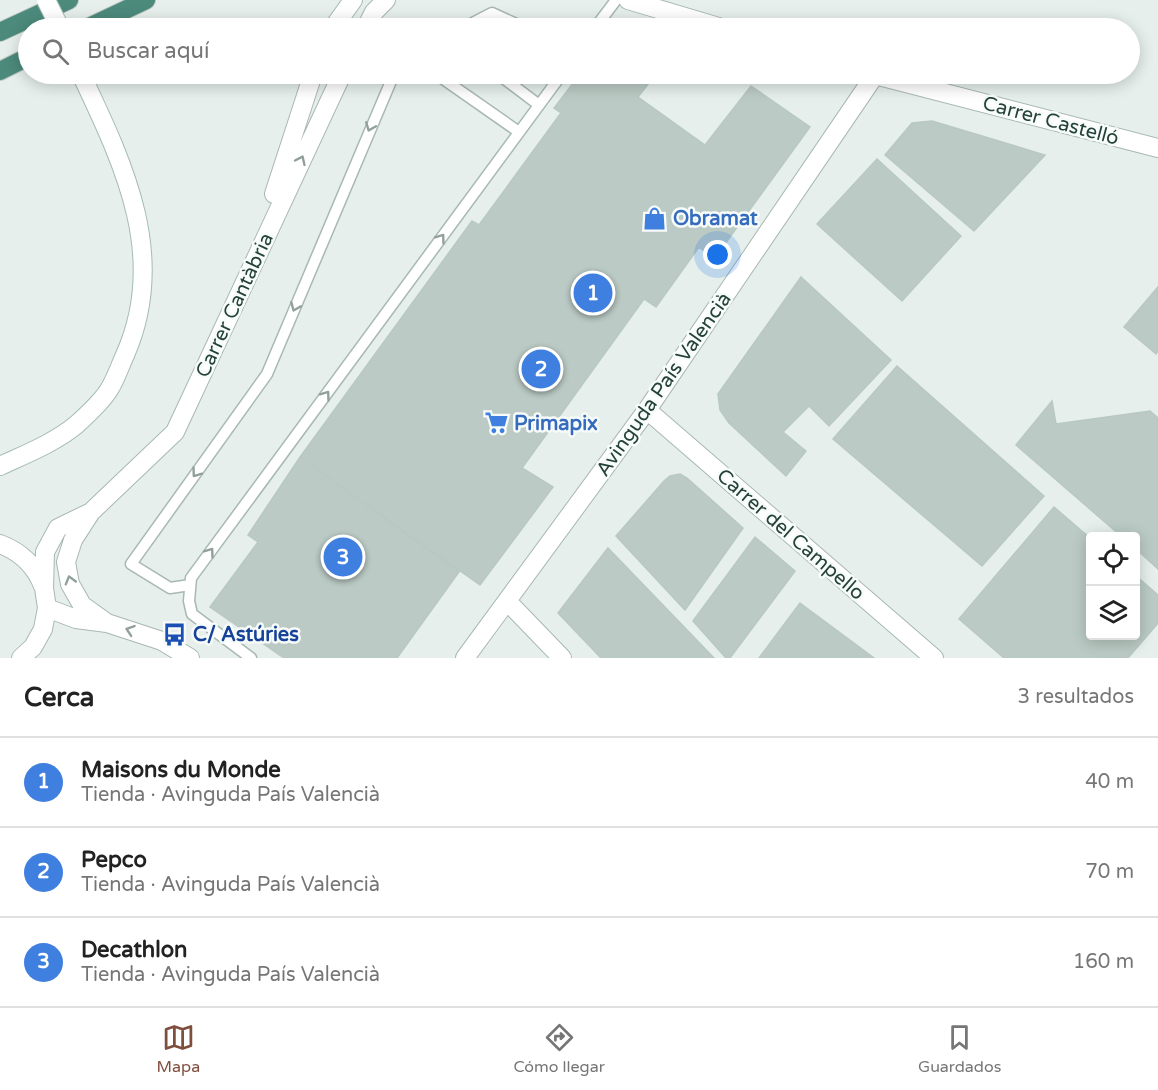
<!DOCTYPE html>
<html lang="es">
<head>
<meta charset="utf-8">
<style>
	body { margin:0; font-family:"Varela Round",sans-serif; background:#f2f2f2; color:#222 }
	.controls { position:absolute; right:18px; bottom:18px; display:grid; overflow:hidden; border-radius:6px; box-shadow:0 3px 15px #0003 }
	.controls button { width:54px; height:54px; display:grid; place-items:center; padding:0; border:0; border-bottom:2px solid #e0e0e0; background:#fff; color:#222; font:30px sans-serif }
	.you { position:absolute; left:718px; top:255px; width:21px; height:21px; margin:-15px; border:4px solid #fff; border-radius:50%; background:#1a73e8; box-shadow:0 0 0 9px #1a73e833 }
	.badge { display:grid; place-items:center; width:39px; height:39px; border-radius:50%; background:#804e3d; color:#fff; font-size:20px; font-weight:700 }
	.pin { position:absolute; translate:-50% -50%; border:3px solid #fff; box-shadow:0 2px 6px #0006 }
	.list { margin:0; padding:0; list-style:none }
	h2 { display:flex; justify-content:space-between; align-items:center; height:78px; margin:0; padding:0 24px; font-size:26px }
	h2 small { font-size:20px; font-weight:400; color:#767676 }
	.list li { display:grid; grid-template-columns:39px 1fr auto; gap:18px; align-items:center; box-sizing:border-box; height:90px; padding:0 24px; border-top:2px solid #e0e0e0 }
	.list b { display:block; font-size:22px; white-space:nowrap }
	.list p { margin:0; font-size:20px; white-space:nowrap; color:#767676 }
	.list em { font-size:20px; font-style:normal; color:#767676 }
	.icon { flex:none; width:33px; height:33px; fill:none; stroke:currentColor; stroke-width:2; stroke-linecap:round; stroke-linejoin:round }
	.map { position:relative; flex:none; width:1158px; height:658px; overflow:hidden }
	.search { position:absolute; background:#fff; box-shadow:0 3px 15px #0003; left:18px; right:18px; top:18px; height:66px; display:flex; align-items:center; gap:15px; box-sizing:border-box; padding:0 21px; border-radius:33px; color:#767676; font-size:22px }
	.sheet { height:348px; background:#fff }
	nav { display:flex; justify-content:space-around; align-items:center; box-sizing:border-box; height:84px; border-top:2px solid #e0e0e0; background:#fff; font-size:16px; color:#767676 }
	nav a { display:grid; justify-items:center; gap:3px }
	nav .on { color:#804e3d }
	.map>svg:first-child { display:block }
	.building { fill:#bbcac4; stroke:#b8c9c2; stroke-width:1.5 }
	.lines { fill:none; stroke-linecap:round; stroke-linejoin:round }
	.service-casing { stroke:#a8b8b2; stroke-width:13 }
	.minor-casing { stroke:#a8b8b2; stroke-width:20 }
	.secondary-casing { stroke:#a4bbb3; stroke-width:20 }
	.trunk-casing { stroke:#c2cac8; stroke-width:20 }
	.service { stroke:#fff; stroke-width:10 }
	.minor { stroke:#fff; stroke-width:18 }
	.secondary { stroke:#fff; stroke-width:18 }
	.trunk { stroke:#4c8a7c; stroke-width:18 }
	.secondary-bridge-casing { stroke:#a4bbb3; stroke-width:20; stroke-linecap:butt }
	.secondary-bridge { stroke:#fff; stroke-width:18 }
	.oneway { stroke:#92a09c }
	.labels { text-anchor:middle; stroke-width:5; stroke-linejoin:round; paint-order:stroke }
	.street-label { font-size:20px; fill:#24423a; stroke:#f7fbf9 }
	.shop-label { font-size:20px; font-weight:bold; fill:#366cbe; stroke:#f7fbf9; text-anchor:start }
	.transit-label { font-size:20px; font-weight:bold; fill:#164399; stroke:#f7fbf9; text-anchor:start }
</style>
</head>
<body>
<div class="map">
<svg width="1158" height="658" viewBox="0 0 1158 658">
	<rect width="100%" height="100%" fill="#e6efeb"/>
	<path class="building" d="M580,74H656L638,97L705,145L751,86L810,127L714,259L699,247L656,307L644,299L522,468L553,487L480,585L300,457L472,221L479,225L561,113L554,108Z
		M932,121L1045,155L974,231L885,155L912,123Z
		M877,159L961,236L902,301L817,224Z
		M801,277L891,360L829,426L809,406L783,432L806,451L786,476L729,423L720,410L718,394Z
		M1158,287V351L1156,354L1124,327Z
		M897,366L1044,496L982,566L833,439Z
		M1052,401L1056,424L1150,411L1158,418V569L1136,549V536H1121L1016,445Z
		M300,457L459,572L397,658H284L210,607L258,542L248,535Z
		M680,474L687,478L743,528L685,610L616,536L664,481L670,476Z
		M1054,507L1090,538V636H1136V576L1158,595V623L1128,658H1004L959,619Z
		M755,537L795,571L730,658H726L693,621Z
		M608,548L714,658H601L558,613Z
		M800,603L874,658H759Z"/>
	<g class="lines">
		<defs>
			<path id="service" d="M463,28L492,13L525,28
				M595,28L616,0
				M436,74L519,132
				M498,74L539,105
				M190,585L170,588L131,564L267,374L394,74
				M251,658L192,614L189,601L191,578L562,74"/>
			<path id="minor" d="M628,0L722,28
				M333,28L353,0
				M366,28L374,12L386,0
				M871,74L1158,148
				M274,194L313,74
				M647,410L934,658
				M0,544C21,552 35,565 43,586
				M507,601L562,658
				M47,608L76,619L107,623L162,641L190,658
				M107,623L82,605L70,584L66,562L73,540L91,512L175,432L342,74
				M21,658L33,647L43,629L47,608L44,588L45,552L58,528L89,513
				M465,658L647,410L875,75"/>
			<path id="secondary" d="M0,466C26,454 54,443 76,425C86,416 104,399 110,388C116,378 120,366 125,355C169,256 123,163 81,74"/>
			<path id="trunk" d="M87,28L146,0
				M0,32L69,0
				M0,71L28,57"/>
		</defs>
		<use href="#service" class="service-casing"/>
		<use href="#minor" class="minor-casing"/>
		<use href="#secondary" class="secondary-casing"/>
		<use href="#trunk" class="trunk-casing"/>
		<use href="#service" class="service"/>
		<use href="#minor" class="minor"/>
		<use href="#secondary" class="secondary"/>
		<use href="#trunk" class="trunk"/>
		<defs>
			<path id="secondary-bridge" d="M46,0L60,28"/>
		</defs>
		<use href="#secondary-bridge" class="secondary-bridge-casing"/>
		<use href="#secondary-bridge" class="secondary-bridge"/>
	</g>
	<defs><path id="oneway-chevron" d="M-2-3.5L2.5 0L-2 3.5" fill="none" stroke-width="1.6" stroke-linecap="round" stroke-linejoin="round" transform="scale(1.5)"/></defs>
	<g class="oneway">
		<use href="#oneway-chevron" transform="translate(370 127) rotate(112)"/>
		<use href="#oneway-chevron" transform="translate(301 160) rotate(-65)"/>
		<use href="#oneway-chevron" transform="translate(441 238) rotate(-54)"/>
		<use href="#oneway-chevron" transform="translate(295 307) rotate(113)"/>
		<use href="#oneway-chevron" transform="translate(326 395) rotate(-54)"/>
		<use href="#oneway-chevron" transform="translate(196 473) rotate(126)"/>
		<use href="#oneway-chevron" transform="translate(210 552) rotate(-54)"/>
		<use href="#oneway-chevron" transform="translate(70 580) rotate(-106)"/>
		<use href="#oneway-chevron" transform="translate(130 630) rotate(-161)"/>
	</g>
	<defs>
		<symbol id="shop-bare" viewBox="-9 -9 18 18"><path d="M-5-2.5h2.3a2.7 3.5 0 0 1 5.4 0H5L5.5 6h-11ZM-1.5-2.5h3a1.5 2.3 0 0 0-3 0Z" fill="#3f7fe0" stroke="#f7fbf9" stroke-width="2.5" paint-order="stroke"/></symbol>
		<symbol id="supermarket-bare" viewBox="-9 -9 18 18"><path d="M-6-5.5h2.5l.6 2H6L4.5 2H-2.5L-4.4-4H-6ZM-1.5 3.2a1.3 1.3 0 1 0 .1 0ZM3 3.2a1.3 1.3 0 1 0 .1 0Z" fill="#3f7fe0" stroke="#f7fbf9" stroke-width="2.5" paint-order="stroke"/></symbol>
		<symbol id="bus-bare" viewBox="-9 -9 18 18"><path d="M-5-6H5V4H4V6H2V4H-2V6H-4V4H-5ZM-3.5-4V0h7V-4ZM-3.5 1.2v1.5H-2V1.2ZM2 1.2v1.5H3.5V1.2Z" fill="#1a4fb4" stroke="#f7fbf9" stroke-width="2.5" paint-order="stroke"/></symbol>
	</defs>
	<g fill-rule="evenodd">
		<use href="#shop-bare" x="638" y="202" width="33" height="33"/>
		<use href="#supermarket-bare" x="480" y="406" width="33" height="33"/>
		<use href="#bus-bare" x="158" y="618" width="33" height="33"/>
	</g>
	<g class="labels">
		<g class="street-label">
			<text transform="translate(1051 120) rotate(15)" y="7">Carrer Castelló</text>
			<text transform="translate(234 305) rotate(-65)" y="7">Carrer Cantàbria</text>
			<text transform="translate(663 384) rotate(-55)" y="7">Avinguda País Valencià</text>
			<text transform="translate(791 534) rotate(41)" y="7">Carrer del Campello</text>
		</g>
		<g class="shop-label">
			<text x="673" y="225">Obramat</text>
			<text x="514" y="430">Primapix</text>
		</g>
		<g class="transit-label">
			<text x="193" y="641">C/ Astúries</text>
		</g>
	</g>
</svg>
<div class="controls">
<button><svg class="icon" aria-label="locate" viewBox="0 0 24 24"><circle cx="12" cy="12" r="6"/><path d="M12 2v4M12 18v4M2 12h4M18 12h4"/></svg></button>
<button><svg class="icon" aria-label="layers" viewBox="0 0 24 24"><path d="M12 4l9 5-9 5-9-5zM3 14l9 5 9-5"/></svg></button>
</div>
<div class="you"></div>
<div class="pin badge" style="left:593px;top:293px;background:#3f7fe0">1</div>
<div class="pin badge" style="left:541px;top:369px;background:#3f7fe0">2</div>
<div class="pin badge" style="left:343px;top:557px;background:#3f7fe0">3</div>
<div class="search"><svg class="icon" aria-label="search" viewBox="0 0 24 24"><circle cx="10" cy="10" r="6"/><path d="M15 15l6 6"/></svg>Buscar aquí</div>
</div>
<section class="sheet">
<h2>Cerca<small>3 resultados</small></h2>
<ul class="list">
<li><span class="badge" style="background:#3f7fe0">1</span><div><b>Maisons du Monde</b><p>Tienda · Avinguda País Valencià</p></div><em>40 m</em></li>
<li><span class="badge" style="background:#3f7fe0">2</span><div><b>Pepco</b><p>Tienda · Avinguda País Valencià</p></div><em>70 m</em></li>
<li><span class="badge" style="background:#3f7fe0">3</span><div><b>Decathlon</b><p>Tienda · Avinguda País Valencià</p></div><em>160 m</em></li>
</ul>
</section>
<nav>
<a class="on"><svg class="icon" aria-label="map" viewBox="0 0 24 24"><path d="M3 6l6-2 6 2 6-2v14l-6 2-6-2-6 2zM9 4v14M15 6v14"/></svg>Mapa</a>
<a><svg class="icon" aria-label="directions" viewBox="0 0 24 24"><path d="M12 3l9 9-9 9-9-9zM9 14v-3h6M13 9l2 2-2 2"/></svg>Cómo llegar</a>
<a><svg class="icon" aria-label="saved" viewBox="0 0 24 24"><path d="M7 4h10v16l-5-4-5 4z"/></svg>Guardados</a>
</nav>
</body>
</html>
